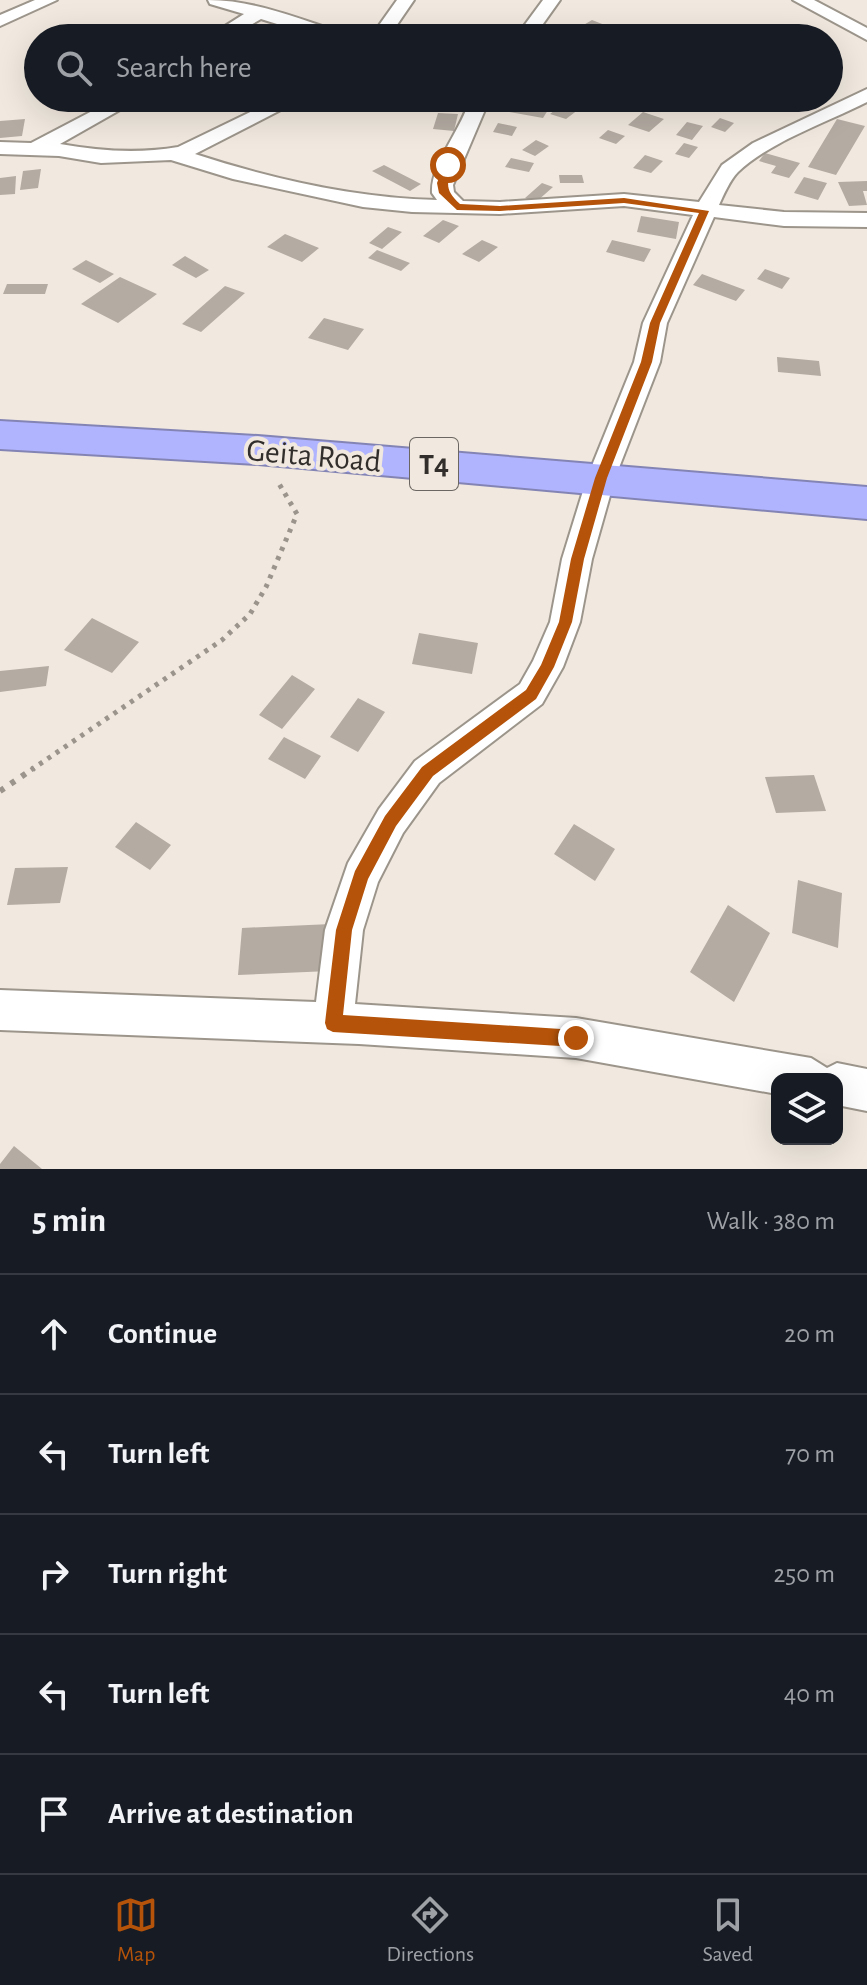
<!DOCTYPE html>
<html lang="en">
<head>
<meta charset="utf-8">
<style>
	body { margin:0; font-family:"Alegreya Sans",sans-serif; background:#242831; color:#f1f3f6 }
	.controls { position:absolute; right:24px; bottom:24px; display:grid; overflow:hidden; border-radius:16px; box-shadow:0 8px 32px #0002 }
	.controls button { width:72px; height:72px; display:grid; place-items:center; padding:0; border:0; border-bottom:2px solid #363941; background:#171b24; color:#f1f3f6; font:40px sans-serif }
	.stop { position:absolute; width:24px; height:24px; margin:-18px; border:6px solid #b45309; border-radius:50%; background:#fff }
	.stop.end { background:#b45309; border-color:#fff; box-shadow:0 2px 8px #0008 }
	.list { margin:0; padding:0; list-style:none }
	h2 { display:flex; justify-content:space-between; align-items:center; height:104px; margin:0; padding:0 32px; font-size:34px }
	h2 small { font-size:26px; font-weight:400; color:#9ea1a6 }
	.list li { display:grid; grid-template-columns:52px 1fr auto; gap:24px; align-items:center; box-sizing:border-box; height:120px; padding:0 32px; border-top:2px solid #363941 }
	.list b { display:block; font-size:30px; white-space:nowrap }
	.list em { font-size:26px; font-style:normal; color:#9ea1a6 }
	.icon { flex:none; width:44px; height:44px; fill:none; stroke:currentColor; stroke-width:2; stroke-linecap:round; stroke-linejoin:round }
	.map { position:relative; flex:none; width:867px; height:1169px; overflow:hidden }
	.search { position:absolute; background:#171b24; box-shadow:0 8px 32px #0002; left:24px; right:24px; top:24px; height:88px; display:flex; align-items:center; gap:20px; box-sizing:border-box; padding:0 28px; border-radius:44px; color:#9ea1a6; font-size:30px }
	.sheet { height:704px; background:#171b24 }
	nav { display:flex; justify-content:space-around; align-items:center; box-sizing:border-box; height:112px; border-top:2px solid #363941; background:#171b24; font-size:22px; color:#9ea1a6 }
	nav a { display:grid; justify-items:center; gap:4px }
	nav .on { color:#b45309 }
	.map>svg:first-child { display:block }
	.building { fill:#b4aca3 }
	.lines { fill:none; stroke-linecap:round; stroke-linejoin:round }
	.street-casing { stroke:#9c958b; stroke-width:4 }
	.highway-casing { stroke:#8484b4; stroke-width:4 }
	.path-far1 { stroke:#9a948d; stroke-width:5; stroke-dasharray:4 6; stroke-linecap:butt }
	.path { stroke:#9a948d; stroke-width:6; stroke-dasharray:5 8; stroke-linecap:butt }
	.street { fill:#fff; fill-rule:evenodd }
	.highway { fill:#b0b3fe; fill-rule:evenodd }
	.route { fill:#b45309 }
	.labels { text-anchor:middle; stroke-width:8; stroke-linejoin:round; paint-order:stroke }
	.shield { fill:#f1e9df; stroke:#6b6661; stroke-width:2 }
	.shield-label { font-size:30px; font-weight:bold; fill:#322e2b }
	.street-label { font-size:32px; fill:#322e2b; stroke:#f1e9df }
</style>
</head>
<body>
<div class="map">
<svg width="867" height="1169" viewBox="0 0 867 1169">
	<rect width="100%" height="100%" fill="#f1e9df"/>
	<path class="building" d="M592,20L610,27L592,38L570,33Z
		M568,100L583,106L566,119L550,114Z
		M509,103L548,110L543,118L504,111Z
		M643,112L664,119L649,132L628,125Z
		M438,113L458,114L454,131L433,129Z
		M720,118L734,123L725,132L711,127Z
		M25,119L22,136L0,138V121Z
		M837,119L865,126L836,175L808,167Z
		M687,122L703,126L692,140L676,135Z
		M498,123L517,127L512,136L493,132Z
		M608,130L625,136L616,144L599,138Z
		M536,140L549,146L535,156L522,150Z
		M684,143L698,147L689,158L675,154Z
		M765,153L800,163L789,178L771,173L776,166L759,161Z
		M645,155L663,161L651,173L633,168Z
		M511,158L534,163L529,172L505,167Z
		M384,165L421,184L410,191L372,171Z
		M41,169L38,188L20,190L23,171Z
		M559,175H582L584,183H560Z
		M16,176L15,194L0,195V178Z
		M804,177L827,183L818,200L794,193Z
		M867,181V191H863L867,205L849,206L838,182Z
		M542,183L553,187L536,202L525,198Z
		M641,216L679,222L676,239L637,232Z
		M443,220L459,226L439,243L423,236Z
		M388,227L402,232L382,249L369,243Z
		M285,234L319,248L302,262L267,247Z
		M482,240L498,247L479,262L462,254Z
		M612,240L651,249L644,262L606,252Z
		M377,250L410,263L401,271L368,258Z
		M185,256L209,270L196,278L172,265Z
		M86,260L114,274L100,283L72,269Z
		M765,269L790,278L782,289L757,279Z
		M702,274L745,290L736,301L693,285Z
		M120,277L157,294L118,323L81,304Z
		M7,284H48L45,294H3Z
		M225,286L245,293L201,332L182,324Z
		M324,318L364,329L348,350L308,338Z
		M777,357L819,361L821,376L778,372Z
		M92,618L139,642L112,673L64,650Z
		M419,633L478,643L472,674L412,664Z
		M49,666L46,686L0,692V671Z
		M292,675L315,689L282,729L259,715Z
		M358,698L385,712L358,752L330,737Z
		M284,737L321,756L305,779L268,759Z
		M814,775L826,811L776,813L765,777Z
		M136,822L171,845L150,870L115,847Z
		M574,824L615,849L595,881L554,854Z
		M68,867L60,903L7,905L15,868Z
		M798,880L842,893L838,948L792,933Z
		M728,905L770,933L734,1002L690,972Z
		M331,924L330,971L238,975L242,928Z
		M14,1146L42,1169H0V1164Z"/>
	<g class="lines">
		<defs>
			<path id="street" d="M35,0H57L0,26V15Z
				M208,0C256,0 301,20 347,34L350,38H322L261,19L228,38H206L244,14L210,4Z
				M397,0H414L388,38H370Z
				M543,0H560L533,38H515Z
				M793,0H814L867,28V40Z
				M867,89V102C828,122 769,142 738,172C730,180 724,194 719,205L784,212L867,213V227L784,226L714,217L667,323L660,362L615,478L592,559L580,622L563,667L542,704L439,783L403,833L378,882L363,930L355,1004L576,1018L811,1058L827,1068L837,1063L867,1069V1111L837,1105V1079H777V1094L576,1058L359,1044L0,1030V990L316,1002L325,930L348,863L379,809L415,761L520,684L533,661L550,622L562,559L587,478L634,362L643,323L693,215L624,206L500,214L412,212L363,207L233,179L171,160L101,163L59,156L0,154V142L31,143L117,98H141L60,144C99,151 138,154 178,147L279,98H304L195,154C272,179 355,198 437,200L432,193C430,164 463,128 470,98H490L453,185L454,192L463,201L500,202L624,194L699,202L722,165L753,143Z"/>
			<path id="highway" d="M0,421L258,436L867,487V519L258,464L0,449Z"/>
		</defs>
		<use href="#street" class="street-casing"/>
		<use href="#highway" class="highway-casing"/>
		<path class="path-far1" d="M31,770L222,640L250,614L266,587L297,514L278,482"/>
		<path class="path" d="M0,791L34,768"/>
		<use href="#street" class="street"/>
		<use href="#highway" class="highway"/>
	</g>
	<path class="route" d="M448,163L453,165C446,184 445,190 460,204L500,206L624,198L709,211L660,323L652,362L607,478L584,559L572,622L554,667L536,699L433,776L396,826L368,879L352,930L343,1015L576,1030L582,1032L585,1038L582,1045L576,1047L333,1032L327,1029L325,1023L336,930L355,871L385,816L422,767L526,690L541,665L559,622L571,559L595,478L641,362L650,323L699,213L624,203L500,211L457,210L439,193L437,183L444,165Z"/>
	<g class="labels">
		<rect class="shield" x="410" y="438" width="48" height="52" rx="6"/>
		<g class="shield-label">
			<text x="434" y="474">T4</text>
		</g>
		<g class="street-label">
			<text transform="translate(314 455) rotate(5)" y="11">Geita Road</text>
		</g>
	</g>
</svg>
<div class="controls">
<button><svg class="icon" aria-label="layers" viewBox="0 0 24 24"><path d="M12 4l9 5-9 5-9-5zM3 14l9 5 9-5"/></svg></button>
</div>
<div class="stop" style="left:448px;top:165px"></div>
<div class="stop end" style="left:576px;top:1038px"></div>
<div class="search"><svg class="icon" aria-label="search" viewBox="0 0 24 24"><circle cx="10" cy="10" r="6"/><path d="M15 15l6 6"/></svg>Search here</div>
</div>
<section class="sheet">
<h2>5 min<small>Walk · 380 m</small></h2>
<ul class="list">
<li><svg class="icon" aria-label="ahead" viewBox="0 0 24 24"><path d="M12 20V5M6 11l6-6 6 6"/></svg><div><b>Continue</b></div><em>20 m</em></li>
<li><svg class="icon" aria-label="left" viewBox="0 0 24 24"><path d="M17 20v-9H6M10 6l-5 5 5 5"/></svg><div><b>Turn left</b></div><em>70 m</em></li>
<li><svg class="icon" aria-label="right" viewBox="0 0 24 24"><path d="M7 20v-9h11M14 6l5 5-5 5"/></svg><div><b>Turn right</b></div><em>250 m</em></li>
<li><svg class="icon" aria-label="left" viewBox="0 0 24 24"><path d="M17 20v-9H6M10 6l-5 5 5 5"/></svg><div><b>Turn left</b></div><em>40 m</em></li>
<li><svg class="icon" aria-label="arrive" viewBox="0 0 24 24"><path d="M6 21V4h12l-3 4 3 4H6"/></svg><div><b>Arrive at destination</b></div></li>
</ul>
</section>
<nav>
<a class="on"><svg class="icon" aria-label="map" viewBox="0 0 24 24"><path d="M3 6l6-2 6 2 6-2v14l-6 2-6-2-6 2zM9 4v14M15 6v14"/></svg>Map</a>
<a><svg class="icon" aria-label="directions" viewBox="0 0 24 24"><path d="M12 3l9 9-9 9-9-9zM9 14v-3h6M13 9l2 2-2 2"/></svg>Directions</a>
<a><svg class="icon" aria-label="saved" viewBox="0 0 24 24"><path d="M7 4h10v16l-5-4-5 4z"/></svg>Saved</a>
</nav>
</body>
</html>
